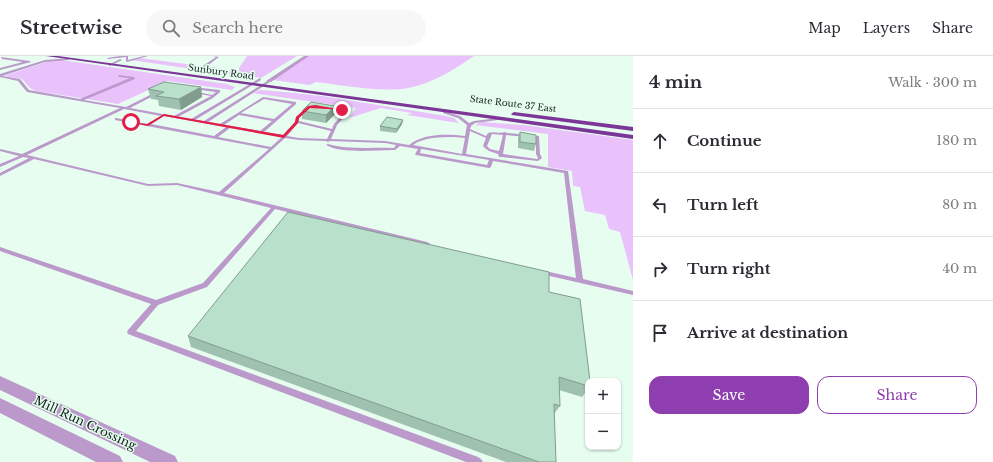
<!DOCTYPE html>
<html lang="en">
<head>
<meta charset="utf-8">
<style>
	body { margin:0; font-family:"Libre Baskerville",serif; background:#f7f7f7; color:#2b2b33 }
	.controls { position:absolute; right:12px; bottom:12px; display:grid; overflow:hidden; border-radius:8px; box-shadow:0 1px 3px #0004 }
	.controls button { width:36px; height:36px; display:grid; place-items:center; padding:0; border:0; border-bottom:1px solid #e1e1e2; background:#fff; color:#2b2b33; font:20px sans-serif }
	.stop { position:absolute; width:12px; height:12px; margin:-9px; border:3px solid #e11d48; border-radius:50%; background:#fff }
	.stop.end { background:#e11d48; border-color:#fff; box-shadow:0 1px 4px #0008 }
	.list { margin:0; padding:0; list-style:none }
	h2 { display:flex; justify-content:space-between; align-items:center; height:52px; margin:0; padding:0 16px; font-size:17px }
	h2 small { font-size:13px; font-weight:400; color:#7c7c81 }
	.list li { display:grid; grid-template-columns:26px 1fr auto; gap:12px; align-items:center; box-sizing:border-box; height:64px; padding:0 16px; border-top:1px solid #e1e1e2 }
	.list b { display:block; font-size:15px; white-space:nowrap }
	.list em { font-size:13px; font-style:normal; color:#7c7c81 }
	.actions { display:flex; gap:8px; padding:12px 16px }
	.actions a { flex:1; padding:9px 0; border:1px solid #8e3eae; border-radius:12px; text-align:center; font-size:14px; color:#8e3eae }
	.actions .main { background:#8e3eae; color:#fff }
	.icon { flex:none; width:22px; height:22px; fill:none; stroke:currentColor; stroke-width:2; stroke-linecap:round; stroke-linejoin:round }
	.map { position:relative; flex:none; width:633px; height:406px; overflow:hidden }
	header { display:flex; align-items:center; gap:24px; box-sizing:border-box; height:56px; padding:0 20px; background:#fff; border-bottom:1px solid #e1e1e2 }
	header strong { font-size:19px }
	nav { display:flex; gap:22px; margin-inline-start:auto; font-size:14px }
	.search { width:280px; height:36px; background:#f7f7f7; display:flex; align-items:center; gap:10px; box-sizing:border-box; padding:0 14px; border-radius:22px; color:#7c7c81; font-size:15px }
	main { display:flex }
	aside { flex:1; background:#fff }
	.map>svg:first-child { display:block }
	.green { fill:#e9c2fb }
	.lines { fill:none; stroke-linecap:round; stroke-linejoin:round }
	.service { fill:#bb99ca; fill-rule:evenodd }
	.minor { fill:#bb99ca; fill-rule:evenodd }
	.trunk { fill:#7c3698; fill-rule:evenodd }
	.wall { fill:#9fc1af }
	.shaded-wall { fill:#829d8e }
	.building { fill:#b9e0cb; stroke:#829d8e }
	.route { fill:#e11d48 }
	.labels { text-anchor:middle; stroke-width:3; stroke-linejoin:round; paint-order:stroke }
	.far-street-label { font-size:9px; fill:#15241c; stroke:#e6fdf0 }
	.near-street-label { font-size:12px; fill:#15241c; stroke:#e6fdf0 }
</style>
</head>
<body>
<header>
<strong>Streetwise</strong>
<div class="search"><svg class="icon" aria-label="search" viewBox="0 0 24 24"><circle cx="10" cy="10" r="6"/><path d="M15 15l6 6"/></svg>Search here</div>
<nav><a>Map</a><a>Layers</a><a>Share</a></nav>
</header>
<main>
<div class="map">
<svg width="633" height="406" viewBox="0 0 633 406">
	<rect width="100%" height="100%" fill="#e6fdf0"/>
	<path class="green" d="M247,0H297L261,22L203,14L206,10L239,16V12Z
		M308,0H474C454,14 431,28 408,32C382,37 343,29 316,26L310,29L273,24Z
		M139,2L201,10L192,13L131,4Z
		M61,4L227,28L235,31L232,34L168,25L118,48L36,35L30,32L22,23L4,20L49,5Z
		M260,34L275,35L322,40L446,60L454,62L459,67L407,59L412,57L381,52L349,62L356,52L253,37Z
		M481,66L524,69L633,84V224L620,176L609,173L605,159L585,155L580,131L573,130L572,115L548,111V78L475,69Z"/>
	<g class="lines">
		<path class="service" d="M120,0H128V4L144,0H148L127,6L126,5V1L108,3L107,2Z
			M213,0L219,1L199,16H197V14L216,1Z
			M1,1L30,5L31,6L0,14V12L23,6L2,3Z
			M70,2L69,4L45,6L2,20L20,23L29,34L80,43L130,22L119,21L118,19L134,21L135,23L84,44L126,51L156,36L158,37L157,38L130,52L174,60L211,40L193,37V35L212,39L216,36L193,33L192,31L220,34V36L213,42L178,61L191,63L260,22L261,24L195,64L204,65L269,24L270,26L208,66L220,68L263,41L296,46V48L264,76L284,79L295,66L296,61L307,52L309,53L299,62V65L332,73L334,68L344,57L341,55L326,53V51L342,53L347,56V58L337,69L331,83L385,85L409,89C424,77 447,78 465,80L467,69L458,62L443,57V55L460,60L469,67L474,65L499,62L500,63L498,64L475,67L471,70L470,73L486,80L488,77C493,75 500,78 505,76L507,77L539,80L540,98L542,102L538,105L502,101H499L498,98C492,96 487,95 483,90L486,82L470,75L466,98L568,115L583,223L633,235V239L541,218L538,216L541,214L576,222L564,117L493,105L491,111L489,112L416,99L415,98L418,93L400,90L395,94C377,94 341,98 326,89L328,88C349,94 372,91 394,92L396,89L385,87L330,85L328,86L326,85L299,84L285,82L224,137L427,186L429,187L430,188L429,189L427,190L275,153L207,231L158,249L136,275L478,401L481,403L483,406H466L128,278L127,276L128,274L151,248L0,195V191L156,244L203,227L271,152L177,129L148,130L34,103L0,120V117L29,102L23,101L0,111V108L19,100L0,95V93L22,98L120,52L27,36L18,25L0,21V18L45,4ZM264,43L292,48L274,63L241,57ZM124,53L161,60L147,68L116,62H115V64L269,93L219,136L177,127L148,128L27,99ZM239,59L272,65L260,75L224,69ZM164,60L226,71L214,80L151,68ZM298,67L331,75L327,83L299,82L287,80ZM230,72L282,81L271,91L218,81ZM492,78L503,79L499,95L490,93L487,90ZM506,79L536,82V98L538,102L537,103L503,98ZM454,81L465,82L462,98L413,89C424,81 440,81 454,81ZM421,93L489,104L487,109L420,97Z
			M120,3L122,4L110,10L108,9Z"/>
		<path class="minor" d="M304,0H309L271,26L266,25Z
			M0,320L175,400L178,406H150L0,334Z
			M0,342L120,400L123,406H96L0,357Z"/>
		<path class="trunk" d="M46,0H58L633,79V83Z
			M514,56L633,71V75L512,59L511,58Z"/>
	</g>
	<path class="wall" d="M201,31L202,41L181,54L159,50L158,44L151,43L148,33Z
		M302,55L335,58L326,67L302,63Z
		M403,64L402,68L396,77L380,75V70Z
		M520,76L536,88L534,95L518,92V82Z
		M549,236L588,325V333L582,341L559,334L560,350L554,358L556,406H506L191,291L188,280Z"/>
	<path class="shaded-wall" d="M201,31L202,41L181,54L179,43Z
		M335,50V58L326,67V59Z
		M403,64L402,68L396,77L397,73Z"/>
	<path class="building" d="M164,26L201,31L179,43L156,40L164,36L148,33Z
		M311,46L335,50L326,59L302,55Z
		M387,61L403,64L397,73L380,70Z
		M520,76L536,79V88L520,86Z
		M288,156L549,216V236L580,243L590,325H588V330L559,321L560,350L554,348L556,406H539L188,280Z"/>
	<path class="route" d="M315,49L344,54L310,52L299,62L298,67L284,82L164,60L148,70L129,66L147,68L164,58L283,79L295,66L296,61L308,50Z"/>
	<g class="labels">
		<g class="far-street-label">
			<text transform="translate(221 16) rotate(8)" y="3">Sunbury Road</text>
			<text transform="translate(513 48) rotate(7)" y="3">State Route 37 East</text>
		</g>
		<g class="near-street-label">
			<text transform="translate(85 367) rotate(25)" y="4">Mill Run Crossing</text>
		</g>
	</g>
</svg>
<div class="controls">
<button>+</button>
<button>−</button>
</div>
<div class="stop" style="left:131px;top:66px"></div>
<div class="stop end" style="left:342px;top:54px"></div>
</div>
<aside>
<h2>4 min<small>Walk · 300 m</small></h2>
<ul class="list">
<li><svg class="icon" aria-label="ahead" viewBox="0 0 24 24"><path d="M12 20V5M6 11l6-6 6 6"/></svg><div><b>Continue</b></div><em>180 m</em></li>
<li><svg class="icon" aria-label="left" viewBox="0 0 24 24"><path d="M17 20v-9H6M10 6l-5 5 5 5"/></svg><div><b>Turn left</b></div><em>80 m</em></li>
<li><svg class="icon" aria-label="right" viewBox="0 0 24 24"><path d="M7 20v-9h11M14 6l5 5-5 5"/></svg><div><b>Turn right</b></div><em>40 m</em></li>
<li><svg class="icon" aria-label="arrive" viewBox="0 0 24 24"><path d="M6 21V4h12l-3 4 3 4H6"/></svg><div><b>Arrive at destination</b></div></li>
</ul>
<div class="actions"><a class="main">Save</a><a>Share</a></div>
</aside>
</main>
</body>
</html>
